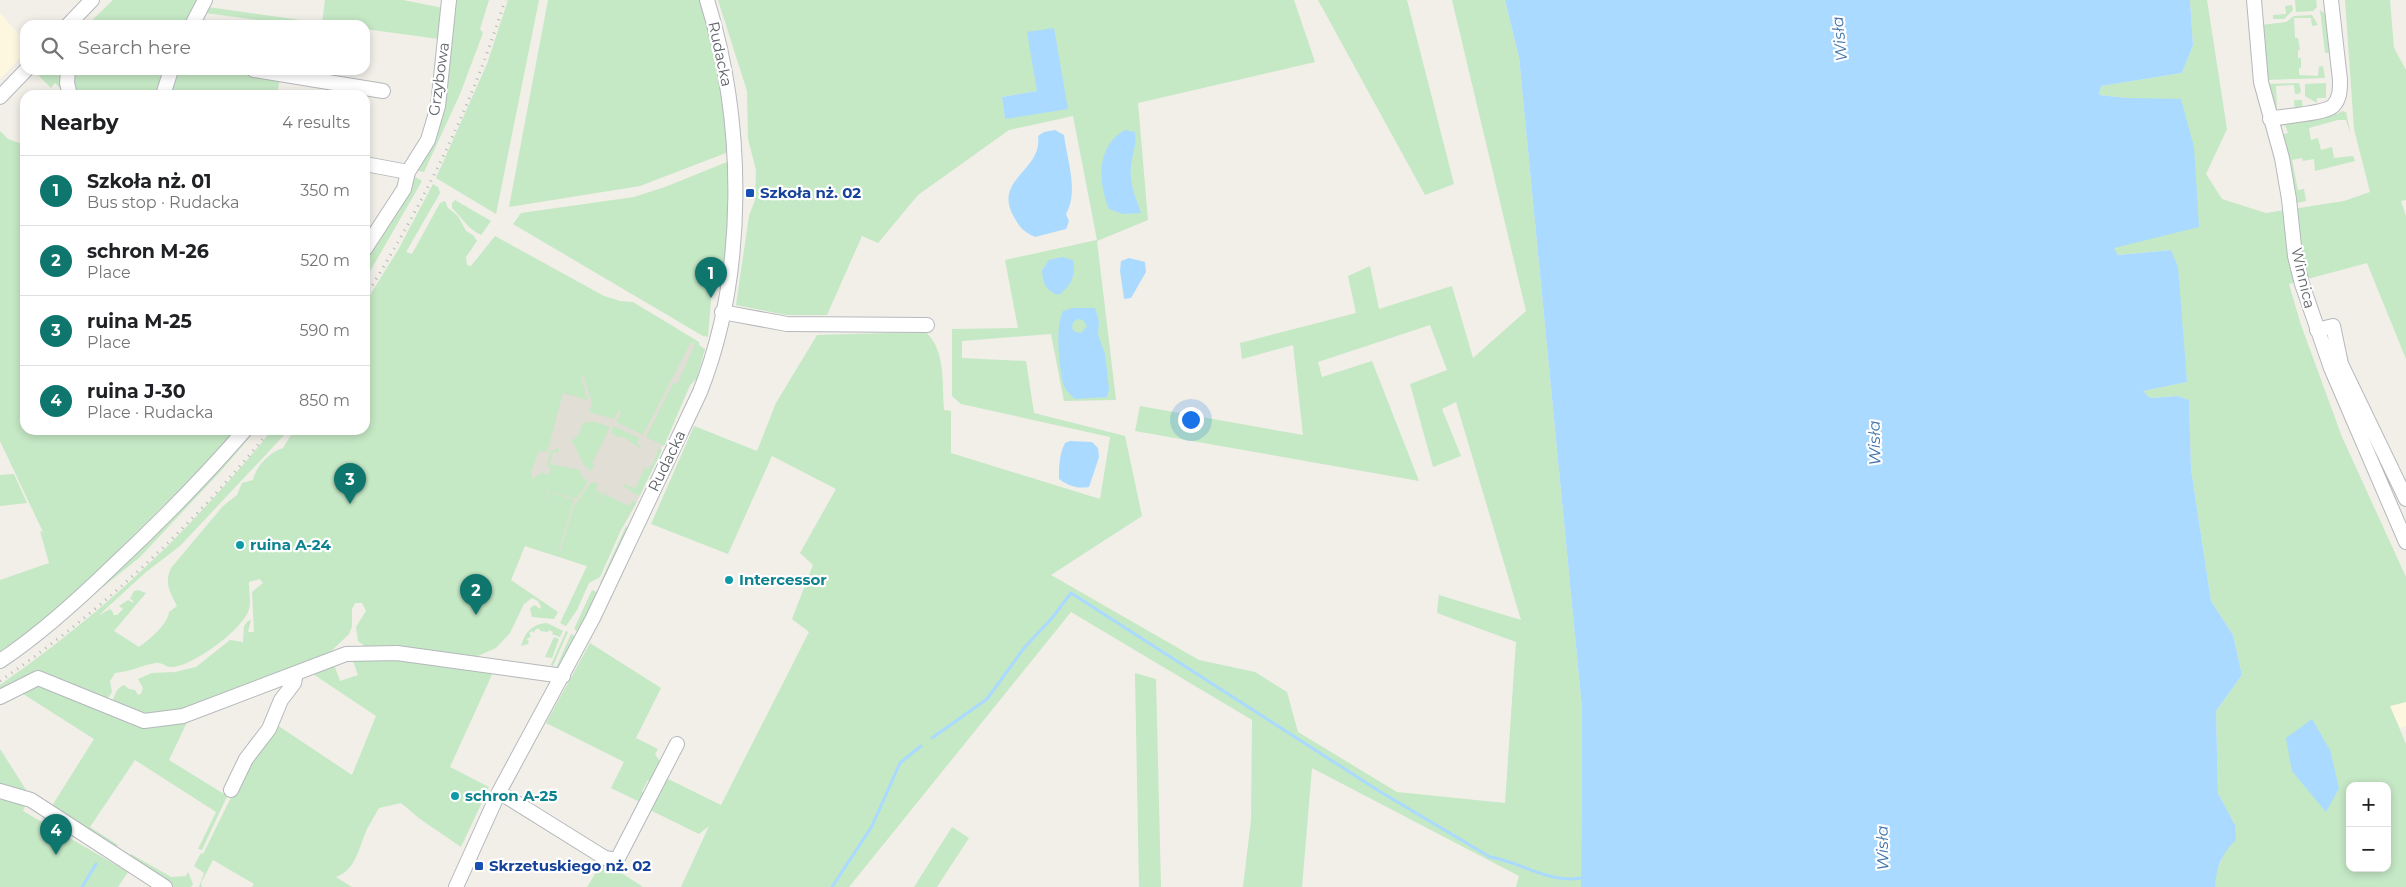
<!DOCTYPE html>
<html lang="en">
<head>
<meta charset="utf-8">
<style>
	body { margin:0; font-family:Montserrat,sans-serif; background:#f6f6f6; color:#202124 }
	.controls { position:absolute; right:15px; bottom:15px; display:grid; overflow:hidden; border-radius:10px; box-shadow:0 2px 8px #0003 }
	.controls button { width:45px; height:45px; display:grid; place-items:center; padding:0; border:0; border-bottom:1px solid #e0e0e0; background:#fff; color:#202124; font:25px sans-serif }
	.you { position:absolute; left:1190px; top:419px; width:18px; height:18px; margin:-12px; border:4px solid #fff; border-radius:50%; background:#1a73e8; box-shadow:0 0 0 8px #1a73e833 }
	.badge { display:grid; place-items:center; width:32px; height:32px; border-radius:50%; background:#0f766e; color:#fff; font-size:16px; font-weight:700 }
	.pin { position:absolute; translate:-50% -41px; filter:drop-shadow(0 1px 2px #0008) }
	.pin::after { content:''; position:absolute; top:26px; width:18px; height:15px; background:inherit; clip-path:polygon(0 0,100% 0,50% 100%) }
	.list { margin:0; padding:0; list-style:none }
	h2 { display:flex; justify-content:space-between; align-items:center; height:65px; margin:0; padding:0 20px; font-size:21px }
	h2 small { font-size:16px; font-weight:400; color:#757577 }
	.list li { display:grid; grid-template-columns:32px 1fr auto; gap:15px; align-items:center; box-sizing:border-box; height:70px; padding:0 20px; border-top:1px solid #e0e0e0 }
	.list b { display:block; font-size:19px; white-space:nowrap }
	.list p { margin:0; font-size:16px; white-space:nowrap; color:#757577 }
	.list em { font-size:16px; font-style:normal; color:#757577 }
	.icon { flex:none; width:28px; height:28px; fill:none; stroke:currentColor; stroke-width:2; stroke-linecap:round; stroke-linejoin:round }
	.map { position:relative; flex:none; width:2406px; height:887px; overflow:hidden }
	.search { position:absolute; background:#fff; box-shadow:0 2px 8px #0003; left:20px; top:20px; width:350px; height:55px; display:flex; align-items:center; gap:12px; box-sizing:border-box; padding:0 18px; border-radius:15px; color:#757577; font-size:19px }
	.panel { position:absolute; background:#fff; box-shadow:0 2px 8px #0003; left:20px; top:90px; width:350px; height:345px; border-radius:15px }
	.map>svg:first-child { display:block }
	.commercial { fill:#fef7e0 }
	.education { fill:#e1ded6 }
	.green { fill:#c5e8c5; fill-rule:evenodd }
	.water { fill:#aadaff; fill-rule:evenodd }
	.lines { fill:none; stroke-linecap:round; stroke-linejoin:round }
	.stream { stroke:#aadaff; stroke-width:3 }
	.minor-casing { stroke:#b5b8bc; stroke-width:16 }
	.minor { stroke:#fff; stroke-width:14 }
	.rail { stroke:#b6b7b8; stroke-width:3; stroke-dasharray:1 6; stroke-linecap:butt }
	.transit-dot { fill:#1a4fb4; stroke:#fff; stroke-width:2 }
	.culture-dot { fill:#0f9aa8; stroke:#fff; stroke-width:2 }
	.labels { text-anchor:middle; stroke-width:4.5; stroke-linejoin:round; paint-order:stroke }
	.street-label { font-size:15px; fill:#5f6368; stroke:#fff }
	.transit-label { font-size:15px; font-weight:bold; fill:#164399; stroke:#fff; text-anchor:start }
	.culture-label { font-size:15px; font-weight:bold; fill:#0d838f; stroke:#fff; text-anchor:start }
	.water-label { font-size:16px; font-style:italic; fill:#4174aa; stroke:#fff }
</style>
</head>
<body>
<div class="map">
<svg width="2406" height="887" viewBox="0 0 2406 887">
	<rect width="100%" height="100%" fill="#f1efe8"/>
	<path class="commercial" d="M0,13L25,42V53L0,79Z
		M2406,702V726L2400,728L2390,706Z"/>
	<path class="education" d="M632,304L704,350L696,379L690,385L636,504L621,530L587,566L528,547L537,515L514,508L539,406Z"/>
	<path class="green" d="M113,0H199L187,25H87Z
		M325,0H403L443,8L439,39L365,29V25L322,23V25H297L205,13L208,7L322,23Z
		M456,0H489L480,29L483,33L460,94L424,172L413,170L443,86L451,51L448,37Z
		M508,0H539L496,214L436,178L487,64Z
		M548,0H701L722,83L731,151L640,186L509,207Z
		M718,0H1294L1315,62L1138,103L1148,220L1097,241L1116,400L1064,401L1051,334L962,341V358L1026,361L1034,413L1125,436L1142,516L1051,575L1199,660L1255,672L1287,692L1298,732L1397,792L1505,803L1516,642L1437,613L1439,595L1521,620L1456,402L1442,409L1461,456L1433,467L1410,384L1447,370L1430,325L1318,362L1322,377L1372,361L1419,481L1135,431L1140,406L1303,435L1293,345L1242,359L1240,343L1356,313L1348,276L1370,266L1379,309L1452,286L1473,358L1526,311L1452,0H1505L1519,57L1582,708L1581,887H1516L1519,876L1312,768L1302,887H1243L1251,820L1252,720L1071,612L849,887H681L709,826L699,834L648,809L664,777L721,805L809,632L792,619L813,565L800,553L836,489L772,456L728,554L651,524L694,426L757,451L776,403L817,335L926,332C946,352 942,383 944,410L951,411V453L1100,499L1110,437L961,404L952,396V329L1018,328L1005,260L1097,240L1073,116L1009,130L918,195L878,243L862,236L827,315H786L736,305L749,216L755,200L756,170L748,139L747,91ZM1037,91L1005,119L1002,97Z
		M1318,0H1407L1454,184L1425,195Z
		M2190,0H2207L2227,129L2206,174L2222,199L2266,213L2344,201L2370,192L2354,129L2345,0H2390L2394,48L2406,70V200L2401,201L2406,216V359L2367,263L2289,284L2301,325L2342,437L2406,577V702L2390,706L2406,744V887H2215V877L2235,825L2218,793L2216,711L2242,675L2233,635L2211,601L2191,469L2189,400L2178,396L2150,398L2142,391L2187,382L2171,250L2118,255L2113,248L2127,98L2099,95L2101,86L2182,73L2193,45ZM2350,786H2387V868H2350Z
		M2295,0H2316L2317,7L2313,11L2296,12Z
		M2292,5L2293,10L2284,19H2273V15L2286,14L2285,6Z
		M2320,10C2333,16 2330,39 2330,52L2328,53H2325Z
		M2312,15L2318,25L2312,26L2311,18H2294L2295,38H2298L2300,50H2298V58H2301V68H2299V75L2318,76L2319,67L2323,66L2325,78L2266,80L2261,25L2286,22L2294,16Z
		M201,19L248,25H198Z
		M40,70H63L62,90L55,83L51,88L37,74Z
		M72,70H167L159,95H76Z
		M176,70H237L280,78L277,95H178L171,93Z
		M2299,83L2301,91L2299,94H2295L2294,85L2276,86L2277,111L2295,110L2294,100H2302L2303,110L2274,114L2267,84Z
		M2326,83V98H2317V103L2305,96V84Z
		M2332,111L2337,114L2342,111L2346,112L2351,135L2346,120H2338L2309,128L2311,140L2318,138L2321,150L2332,147L2334,158L2353,156L2355,161L2315,171L2314,159L2303,161L2302,158L2292,160L2298,190L2304,189L2306,201L2297,203L2281,135L2288,133L2285,125L2279,126L2277,120Z
		M0,131L8,139L25,145V430H239L58,611L0,659V580L49,563L40,531L43,532L0,441Z
		M732,160L729,250L716,286L712,288L708,337L703,336L513,224L521,213L634,197L665,187Z
		M410,174L422,181L365,280V256Z
		M433,184L438,187L440,193L406,252L412,254L440,203L445,201L448,208L458,216L466,231L473,235L477,241L466,257L467,265L471,266L495,236L604,296L620,301L633,302L699,342V345L705,349L697,378L690,385L664,446L646,437L673,383L677,384L679,380L695,344L691,342L643,435L616,422L621,413L619,410L614,419L589,412L592,403L583,375L581,377L588,400L563,393L547,452L539,451L531,473L533,479L542,472L548,475L551,468L547,466L550,453L549,452L559,448L558,453L553,452L550,464L580,470L581,476L588,482L576,499L548,491L545,503L549,492L574,500L559,550L549,548L560,551L574,506L591,482L598,484L596,490L602,493L598,507L606,487L604,494L629,506L633,500L636,503L621,530L600,577L589,583L577,610L566,626L560,623L587,566L525,546L511,580L558,612L554,619L532,617L530,608L535,605L540,609L541,607L538,601L532,598L524,604L510,633L496,648L473,658L366,647L358,641L356,627L366,611L362,603H355L352,609V627L349,634L325,657L170,716H145L112,704C114,696 116,688 124,685L129,689L135,690L138,695L141,694L143,688L138,679L152,673L175,672L196,667L230,640L243,642L244,626L248,621L251,620L248,632H254L252,592L263,583L260,579L249,582C249,591 251,602 249,609C245,628 190,669 170,667C165,667 162,662 156,663C142,665 130,672 115,673L110,681L112,692L106,701L49,679L0,695V685C106,611 191,530 272,430H289L180,546L146,572L98,616L110,609L113,612V615H117L123,609L119,606L128,600L133,603V600L130,599L134,591L138,590L146,593L114,631L139,647C149,640 168,624 169,612L177,606C170,592 164,583 171,568L223,506L237,495L242,483L253,480C256,466 270,452 283,448L294,430H365V303L398,250Z
		M455,200L491,221L481,235C468,229 462,218 452,208V203Z
		M591,421L610,427L592,463L594,465L592,470L588,472L589,468L584,466L574,444L571,442L579,434L583,422L590,423Z
		M614,426L639,438L637,444L641,446L640,448L621,436L620,438L611,433Z
		M249,430H256L220,472L139,558L88,599L86,595Z
		M659,448L662,450L640,495H636L625,487L622,488L625,484L635,489L645,467L648,469L653,463Z
		M14,474L27,503L0,506V475Z
		M626,526L629,530L603,584L600,583Z
		M592,590L599,593L581,631L578,632L574,629Z
		M547,623L563,631L560,637L552,634L553,632L549,630L548,632L540,631L539,628L535,630L534,633L532,631L529,633L531,636L526,640L529,641L528,644L521,646C525,632 532,624 547,623Z
		M566,631L568,632L553,666L551,665Z
		M571,634L576,637L562,667L555,670Z
		M554,637L559,639L552,658L545,657Z
		M590,643L661,688L636,738L658,749L655,754L661,763L652,783L648,780L642,791L645,795L642,803L611,788L624,762L546,723Z
		M367,656L495,668L450,767L489,787L461,847L420,819L401,803L379,808C375,815 371,822 367,829C359,847 356,870 336,877L352,887H252L254,884L213,860L201,883L202,887H199L204,873L194,866L201,853L203,854L253,753L277,725L352,775L376,716L313,674L323,667H335L340,681L358,675L353,661L356,658Z
		M1135,673L1156,679L1161,887H1139Z
		M26,687H46L140,723L189,718L169,760L224,794L227,789L229,792L202,850L198,849L216,812L135,760L90,827L118,845L115,850L50,809L94,739L20,692Z
		M0,749L30,796L0,788Z
		M0,798L25,806L23,811L128,872L118,887H0Z
		M952,827L969,838L937,887H914Z
		M131,854L171,877L186,876L188,872L193,884L191,887H172L129,859Z
		M603,861L643,887H587Z"/>
	<path class="water" d="M1505,0H2190L2193,45L2182,73L2101,86L2099,95L2127,98L2181,99L2194,147L2199,227L2114,248L2118,255L2171,250L2178,267L2187,382L2143,391L2150,398L2178,396L2189,400L2191,469L2211,601L2233,635L2242,675L2216,711L2218,793L2235,825L2236,840C2222,852 2216,869 2215,887H1581L1582,708L1519,57Z
		M1054,28L1068,109L1005,119L1002,97L1037,91L1027,32Z
		M1055,130L1064,135C1067,160 1079,191 1066,214L1069,221L1066,229L1035,237C1024,232 1020,228 1014,217C992,179 1043,171 1038,136L1044,132Z
		M1125,130L1135,132C1137,145 1132,155 1131,167C1129,183 1136,198 1141,213L1123,214L1109,209C1098,183 1096,146 1125,130Z
		M1062,257L1073,260C1076,276 1071,285 1059,295C1045,291 1043,283 1042,270L1049,260Z
		M1129,258L1145,262L1146,272L1131,298L1124,299L1120,271L1121,261Z
		M1072,308H1095L1099,321L1098,335L1105,354L1109,389L1107,397L1075,399C1070,394 1065,390 1063,383C1059,364 1055,328 1063,311ZM1078,319L1083,320L1087,326L1081,333L1075,332L1072,328L1073,322Z
		M1070,441L1092,442L1098,448L1099,457L1089,487C1077,489 1069,486 1059,479C1059,466 1059,455 1065,443Z
		M2312,719L2330,750L2339,788L2326,812L2292,771L2286,738Z"/>
	<g class="lines">
		<path class="stream" d="M932,738L987,699L1024,648L1052,618L1071,593L1379,791L1490,857C1522,862 1552,886 1585,877
			M82,887L96,864
			M832,887L872,826L900,763L921,746"/>
		<defs>
			<path id="minor" d="M2254,0L2261,82L2282,158L2289,199L2295,256L2302,284L2331,368L2406,542
				M68,25L92,0
				M192,25L205,0
				M68,70L67,83L70,95
				M254,70L383,91
				M163,95L171,70
				M0,97L26,70
				M2270,119C2283,116 2324,114 2333,106C2340,99 2340,90 2340,80L2331,0
				M365,164L408,172
				M365,249L404,189L408,172L428,140L438,106L449,0
				M722,312L787,324L927,325
				M2317,330L2333,326L2341,364L2406,499
				M0,661C41,634 79,599 114,565C160,522 204,477 245,430
				M0,697L38,678L144,721L183,716L346,654L397,653L563,676
				M231,790L246,759L269,729L281,700L294,683L295,678L292,675
				M0,791L31,800L165,887
				M499,792L605,858L617,860L677,744
				M456,887L499,792L593,618L700,392C747,273 745,122 707,0"/>
		</defs>
		<use href="#minor" class="minor-casing"/>
		<use href="#minor" class="minor"/>
		<path class="rail" d="M365,297C423,205 473,104 505,0
			M0,681C101,612 194,525 270,430"/>
	</g>
	<g class="transit-dot">
		<rect x="745" y="188" width="10" height="10" rx="2.5"/>
		<rect x="474" y="861" width="10" height="10" rx="2.5"/>
	</g>
	<g class="culture-dot">
		<circle cx="240" cy="545" r="5"/>
		<circle cx="729" cy="580" r="5"/>
		<circle cx="455" cy="796" r="5"/>
	</g>
	<g class="labels">
		<g class="street-label">
			<text transform="translate(720 54) rotate(78)" y="5">Rudacka</text>
			<text transform="translate(439 79) rotate(-82)" y="5">Grzybowa</text>
			<text transform="translate(2303 278) rotate(77)" y="5">Winnica</text>
			<text transform="translate(667 461) rotate(-64)" y="5">Rudacka</text>
		</g>
		<g class="transit-label">
			<text x="760" y="198">Szkoła nż. 02</text>
			<text x="489" y="871">Skrzetuskiego nż. 02</text>
		</g>
		<g class="culture-label">
			<text x="250" y="550">ruina A-24</text>
			<text x="739" y="585">Intercessor</text>
			<text x="465" y="801">schron A-25</text>
		</g>
		<g class="water-label">
			<text transform="translate(1839 39) rotate(-96)" y="6">Wisła</text>
			<text transform="translate(1874 443) rotate(-91)" y="6">Wisła</text>
			<text transform="translate(1882 848) rotate(-91)" y="6">Wisła</text>
		</g>
	</g>
</svg>
<div class="controls">
<button>+</button>
<button>−</button>
</div>
<div class="you"></div>
<div class="pin badge" style="left:711px;top:298px">1</div>
<div class="pin badge" style="left:476px;top:615px">2</div>
<div class="pin badge" style="left:350px;top:504px">3</div>
<div class="pin badge" style="left:56px;top:855px">4</div>
<div class="search"><svg class="icon" aria-label="search" viewBox="0 0 24 24"><circle cx="10" cy="10" r="6"/><path d="M15 15l6 6"/></svg>Search here</div>
<section class="panel">
<h2>Nearby<small>4 results</small></h2>
<ul class="list">
<li><span class="badge">1</span><div><b>Szkoła nż. 01</b><p>Bus stop · Rudacka</p></div><em>350 m</em></li>
<li><span class="badge">2</span><div><b>schron M-26</b><p>Place</p></div><em>520 m</em></li>
<li><span class="badge">3</span><div><b>ruina M-25</b><p>Place</p></div><em>590 m</em></li>
<li><span class="badge">4</span><div><b>ruina J-30</b><p>Place · Rudacka</p></div><em>850 m</em></li>
</ul>
</section>
</div>
</body>
</html>
